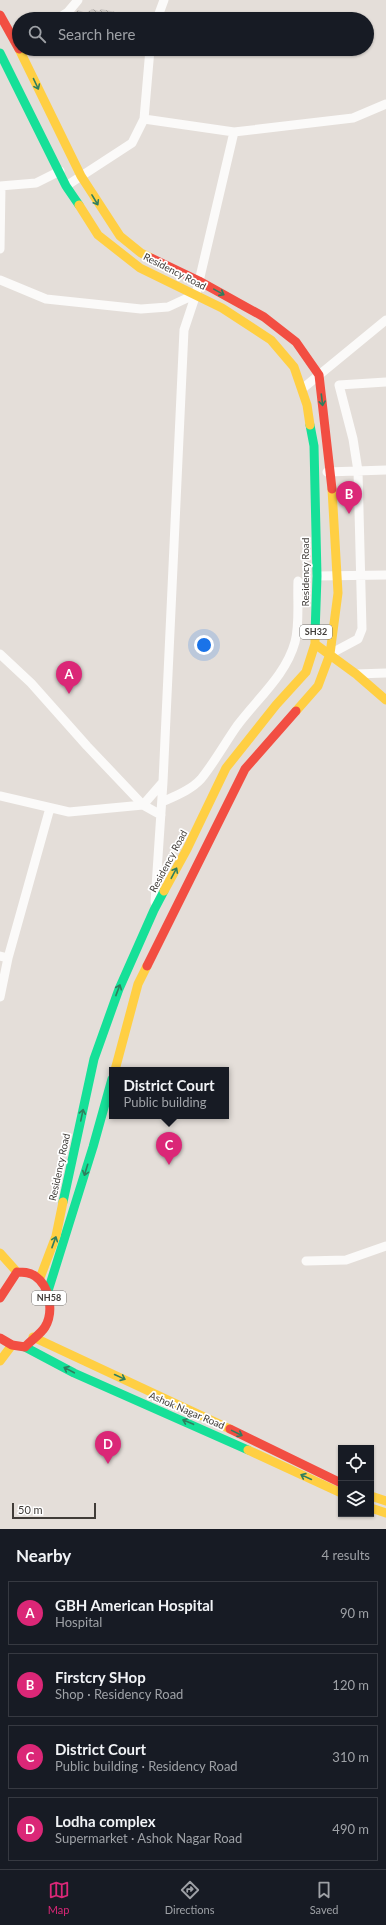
<!DOCTYPE html>
<html lang="en">
<head>
<meta charset="utf-8">
<style>
	body { margin:0; font-family:Lato,sans-serif; background:#242831; color:#f1f3f6 }
	.controls { position:absolute; right:12px; bottom:12px; display:grid; overflow:hidden; border-radius:0px; box-shadow:0 1px 3px #0004 }
	.controls button { width:36px; height:36px; display:grid; place-items:center; padding:0; border:0; border-bottom:1px solid #363941; background:#171b24; color:#f1f3f6; font:20px sans-serif }
	.scale { position:absolute; left:12px; bottom:10px; width:84px; box-sizing:border-box; padding-left:4px; border:2px solid #403c38; border-top:0; font-size:11px; line-height:14px; white-space:nowrap; color:#403c38; -webkit-text-stroke:3px #fff; paint-order:stroke }
	.you { position:absolute; left:204px; top:645px; width:14px; height:14px; margin:-10px; border:3px solid #fff; border-radius:50%; background:#1a73e8; box-shadow:0 0 0 6px #1a73e833 }
	.badge { display:grid; place-items:center; width:26px; height:26px; border-radius:50%; background:#db2777; color:#fff; font-size:13px; font-weight:700 }
	.pin { position:absolute; translate:-50% -33px; filter:drop-shadow(0 1px 2px #0008) }
	.pin::after { content:''; position:absolute; top:21px; width:14px; height:12px; background:inherit; clip-path:polygon(0 0,100% 0,50% 100%) }
	.popup { position:absolute; left:109px; top:1067px; width:120px; height:52px; box-sizing:border-box; display:grid; place-content:center; border-radius:0px; background:#171b24; filter:drop-shadow(0 1px 3px #0005); font-size:13px; white-space:nowrap; color:#9ea1a6 }
	.popup b { font-size:15px; color:#f1f3f6 }
	.popup::after { content:''; position:absolute; left:50%; top:100%; margin-left:-8px; border:8px solid transparent; border-top-color:#171b24 }
	.list { margin:0; padding:0; list-style:none }
	h2 { display:flex; justify-content:space-between; align-items:center; height:52px; margin:0; padding:0 16px; font-size:17px }
	h2 small { font-size:13px; font-weight:400; color:#9ea1a6 }
	.list li { display:grid; grid-template-columns:26px 1fr auto; gap:12px; align-items:center; box-sizing:border-box; height:64px; margin:0 8px 8px; padding:0 8px; border:1px solid #363941; border-radius:0px }
	.list b { display:block; font-size:15px; white-space:nowrap }
	.list p { margin:0; font-size:13px; white-space:nowrap; color:#9ea1a6 }
	.list em { font-size:13px; font-style:normal; color:#9ea1a6 }
	.icon { flex:none; width:22px; height:22px; fill:none; stroke:currentColor; stroke-width:2; stroke-linecap:round; stroke-linejoin:round }
	.map { position:relative; flex:none; width:386px; height:1529px; overflow:hidden }
	.search { position:absolute; background:#171b24; box-shadow:0 1px 3px #0004; left:12px; right:12px; top:12px; height:44px; display:flex; align-items:center; gap:10px; box-sizing:border-box; padding:0 14px; border-radius:22px; color:#9ea1a6; font-size:15px }
	.sheet { height:340px; background:#171b24 }
	nav { display:flex; justify-content:space-around; align-items:center; box-sizing:border-box; height:56px; border-top:1px solid #363941; background:#171b24; font-size:11px; color:#9ea1a6 }
	nav a { display:grid; justify-items:center; gap:2px }
	nav .on { color:#db2777 }
	.map>svg:first-child { display:block }
	.building { fill:url(#building-back-hatch) }
	.lines { fill:none; stroke-linecap:round; stroke-linejoin:round }
	.street { stroke:#fbfaf9; stroke-width:9 }
	.fast { stroke:#16e098; stroke-width:9 }
	.slow { stroke:#ffcf43; stroke-width:9 }
	.jam { stroke:#f24e42; stroke-width:9 }
	.oneway { stroke:#2f7e5e }
	.labels { text-anchor:middle; stroke-width:3.5; stroke-linejoin:round; paint-order:stroke }
	.shield { fill:#fff; stroke:#797674; stroke-width:1 }
	.shield-label { font-size:9px; font-weight:bold; fill:#403c38 }
	.street-label { font-size:10px; fill:#403c38; stroke:#fff }
</style>
</head>
<body>
<div class="map">
<svg width="386" height="1529" viewBox="0 0 386 1529">
	<defs>
		<pattern id="building-back-hatch" width="6" height="6" patternUnits="userSpaceOnUse"><rect width="6" height="6" fill="#ccc7c3"/><path d="M-1 5l2 2M0 0l6 6M5-1l2 2" fill="none" stroke="#a7a39f"/></pattern>
	</defs>
	<rect width="100%" height="100%" fill="#e4ded9"/>
	<path class="building" d="M92,9L99,11L101,9L130,15L129,19H68L78,10L86,13Z"/>
	<g class="lines">
		<path class="street" d="M57,19L68,12L78,0
			M157,19L164,0
			M144,119L234,132L353,118L386,104
			M0,186L36,183L60,171
			M66,186L132,143L144,119L150,49
			M0,249L1,186
			M0,280L46,299L141,309L168,307L196,294
			M302,389L386,320
			M327,472L386,470
			M317,576L386,575
			M0,654L31,683L87,746L143,805L161,815
			M330,654L358,639L362,629L358,471L353,439L339,385L386,382
			M356,674L386,673
			M0,796L69,812L143,805L163,782L184,330L196,294L234,132
			M162,802C175,796 191,790 201,779C214,763 225,743 237,726C257,699 286,675 295,642C300,623 297,600 298,581
			M155,902L163,782
			M0,956L8,958L50,808
			M0,997L8,958
			M306,1261L346,1260L386,1246"/>
		<path class="fast" d="M0,53L66,186L79,205
			M310,425L314,446L317,576L315,634
			M63,1202L94,1059L119,989L154,910L164,891
			M48,1291L93,1147L112,1079
			M25,1347L74,1373L248,1450"/>
		<path class="slow" d="M19,49L81,176L120,236L141,253L151,258
			M79,205L98,235L140,268L222,308L271,340L294,367L307,405L310,425
			M315,644L356,674L386,700
			M296,711L318,686L330,654L338,593L332,489
			M164,891L187,849L226,768L276,705L306,672L315,644V634
			M115,1070L138,984L147,966
			M0,1253L17,1272
			M40,1278L56,1236L63,1202
			M33,1337L230,1429
			M0,1361L12,1345
			M248,1450L341,1493
			M371,1496L386,1501
			M371,1508L386,1513"/>
		<path class="jam" d="M0,15L19,49
			M151,258L199,281L264,317L296,342L319,375L332,489
			M147,966L245,769L296,711
			M0,1298L17,1272
			M0,1338L12,1345L25,1347C31,1340 40,1335 45,1327C54,1312 50,1286 35,1276C29,1272 23,1272 17,1272
			M230,1429L341,1483"/>
	</g>
	<defs><path id="oneway-shaft" d="M-6 0H5M1.5-3L5.5 0L1.5 3" fill="none" stroke-width="1.6" stroke-linecap="round" stroke-linejoin="round"/></defs>
	<g class="oneway">
		<use href="#oneway-shaft" transform="translate(36 84) rotate(65)"/>
		<use href="#oneway-shaft" transform="translate(95 200) rotate(59)"/>
		<use href="#oneway-shaft" transform="translate(219 292) rotate(29)"/>
		<use href="#oneway-shaft" transform="translate(322 400) rotate(83)"/>
		<use href="#oneway-shaft" transform="translate(174 873) rotate(-62)"/>
		<use href="#oneway-shaft" transform="translate(118 990) rotate(-69)"/>
		<use href="#oneway-shaft" transform="translate(82 1115) rotate(-78)"/>
		<use href="#oneway-shaft" transform="translate(86 1170) rotate(107)"/>
		<use href="#oneway-shaft" transform="translate(54 1242) rotate(-70)"/>
		<use href="#oneway-shaft" transform="translate(69 1370) rotate(-152)"/>
		<use href="#oneway-shaft" transform="translate(120 1377) rotate(25)"/>
		<use href="#oneway-shaft" transform="translate(188 1422) rotate(-157)"/>
		<use href="#oneway-shaft" transform="translate(237 1433) rotate(26)"/>
		<use href="#oneway-shaft" transform="translate(306 1477) rotate(-155)"/>
	</g>
	<g class="labels">
		<g class="shield">
			<rect x="300" y="625" width="32" height="14" rx="3"/>
			<rect x="32" y="1291" width="34" height="14" rx="3"/>
		</g>
		<g class="shield-label">
			<text x="316" y="635">SH32</text>
			<text x="49" y="1301">NH58</text>
		</g>
		<g class="street-label">
			<text transform="translate(175 271) rotate(27)" y="4">Residency Road</text>
			<text transform="translate(305 572) rotate(-90)" y="4">Residency Road</text>
			<text transform="translate(168 861) rotate(-62)" y="4">Residency Road</text>
			<text transform="translate(59 1167) rotate(-78)" y="4">Residency Road</text>
			<text transform="translate(187 1410) rotate(23)" y="4">Ashok Nagar Road</text>
		</g>
	</g>
</svg>
<div class="controls">
<button><svg class="icon" aria-label="locate" viewBox="0 0 24 24"><circle cx="12" cy="12" r="6"/><path d="M12 2v4M12 18v4M2 12h4M18 12h4"/></svg></button>
<button><svg class="icon" aria-label="layers" viewBox="0 0 24 24"><path d="M12 4l9 5-9 5-9-5zM3 14l9 5 9-5"/></svg></button>
</div>
<div class="scale">50 m</div>
<div class="you"></div>
<div class="pin badge" style="left:69px;top:694px">A</div>
<div class="pin badge" style="left:349px;top:514px">B</div>
<div class="pin badge" style="left:169px;top:1165px">C</div>
<div class="popup"><b>District Court</b>Public building</div>
<div class="pin badge" style="left:108px;top:1464px">D</div>
<div class="search"><svg class="icon" aria-label="search" viewBox="0 0 24 24"><circle cx="10" cy="10" r="6"/><path d="M15 15l6 6"/></svg>Search here</div>
</div>
<section class="sheet">
<h2>Nearby<small>4 results</small></h2>
<ul class="list">
<li><span class="badge">A</span><div><b>GBH American Hospital</b><p>Hospital</p></div><em>90 m</em></li>
<li><span class="badge">B</span><div><b>Firstcry SHop</b><p>Shop · Residency Road</p></div><em>120 m</em></li>
<li><span class="badge">C</span><div><b>District Court</b><p>Public building · Residency Road</p></div><em>310 m</em></li>
<li><span class="badge">D</span><div><b>Lodha complex</b><p>Supermarket · Ashok Nagar Road</p></div><em>490 m</em></li>
</ul>
</section>
<nav>
<a class="on"><svg class="icon" aria-label="map" viewBox="0 0 24 24"><path d="M3 6l6-2 6 2 6-2v14l-6 2-6-2-6 2zM9 4v14M15 6v14"/></svg>Map</a>
<a><svg class="icon" aria-label="directions" viewBox="0 0 24 24"><path d="M12 3l9 9-9 9-9-9zM9 14v-3h6M13 9l2 2-2 2"/></svg>Directions</a>
<a><svg class="icon" aria-label="saved" viewBox="0 0 24 24"><path d="M7 4h10v16l-5-4-5 4z"/></svg>Saved</a>
</nav>
</body>
</html>
